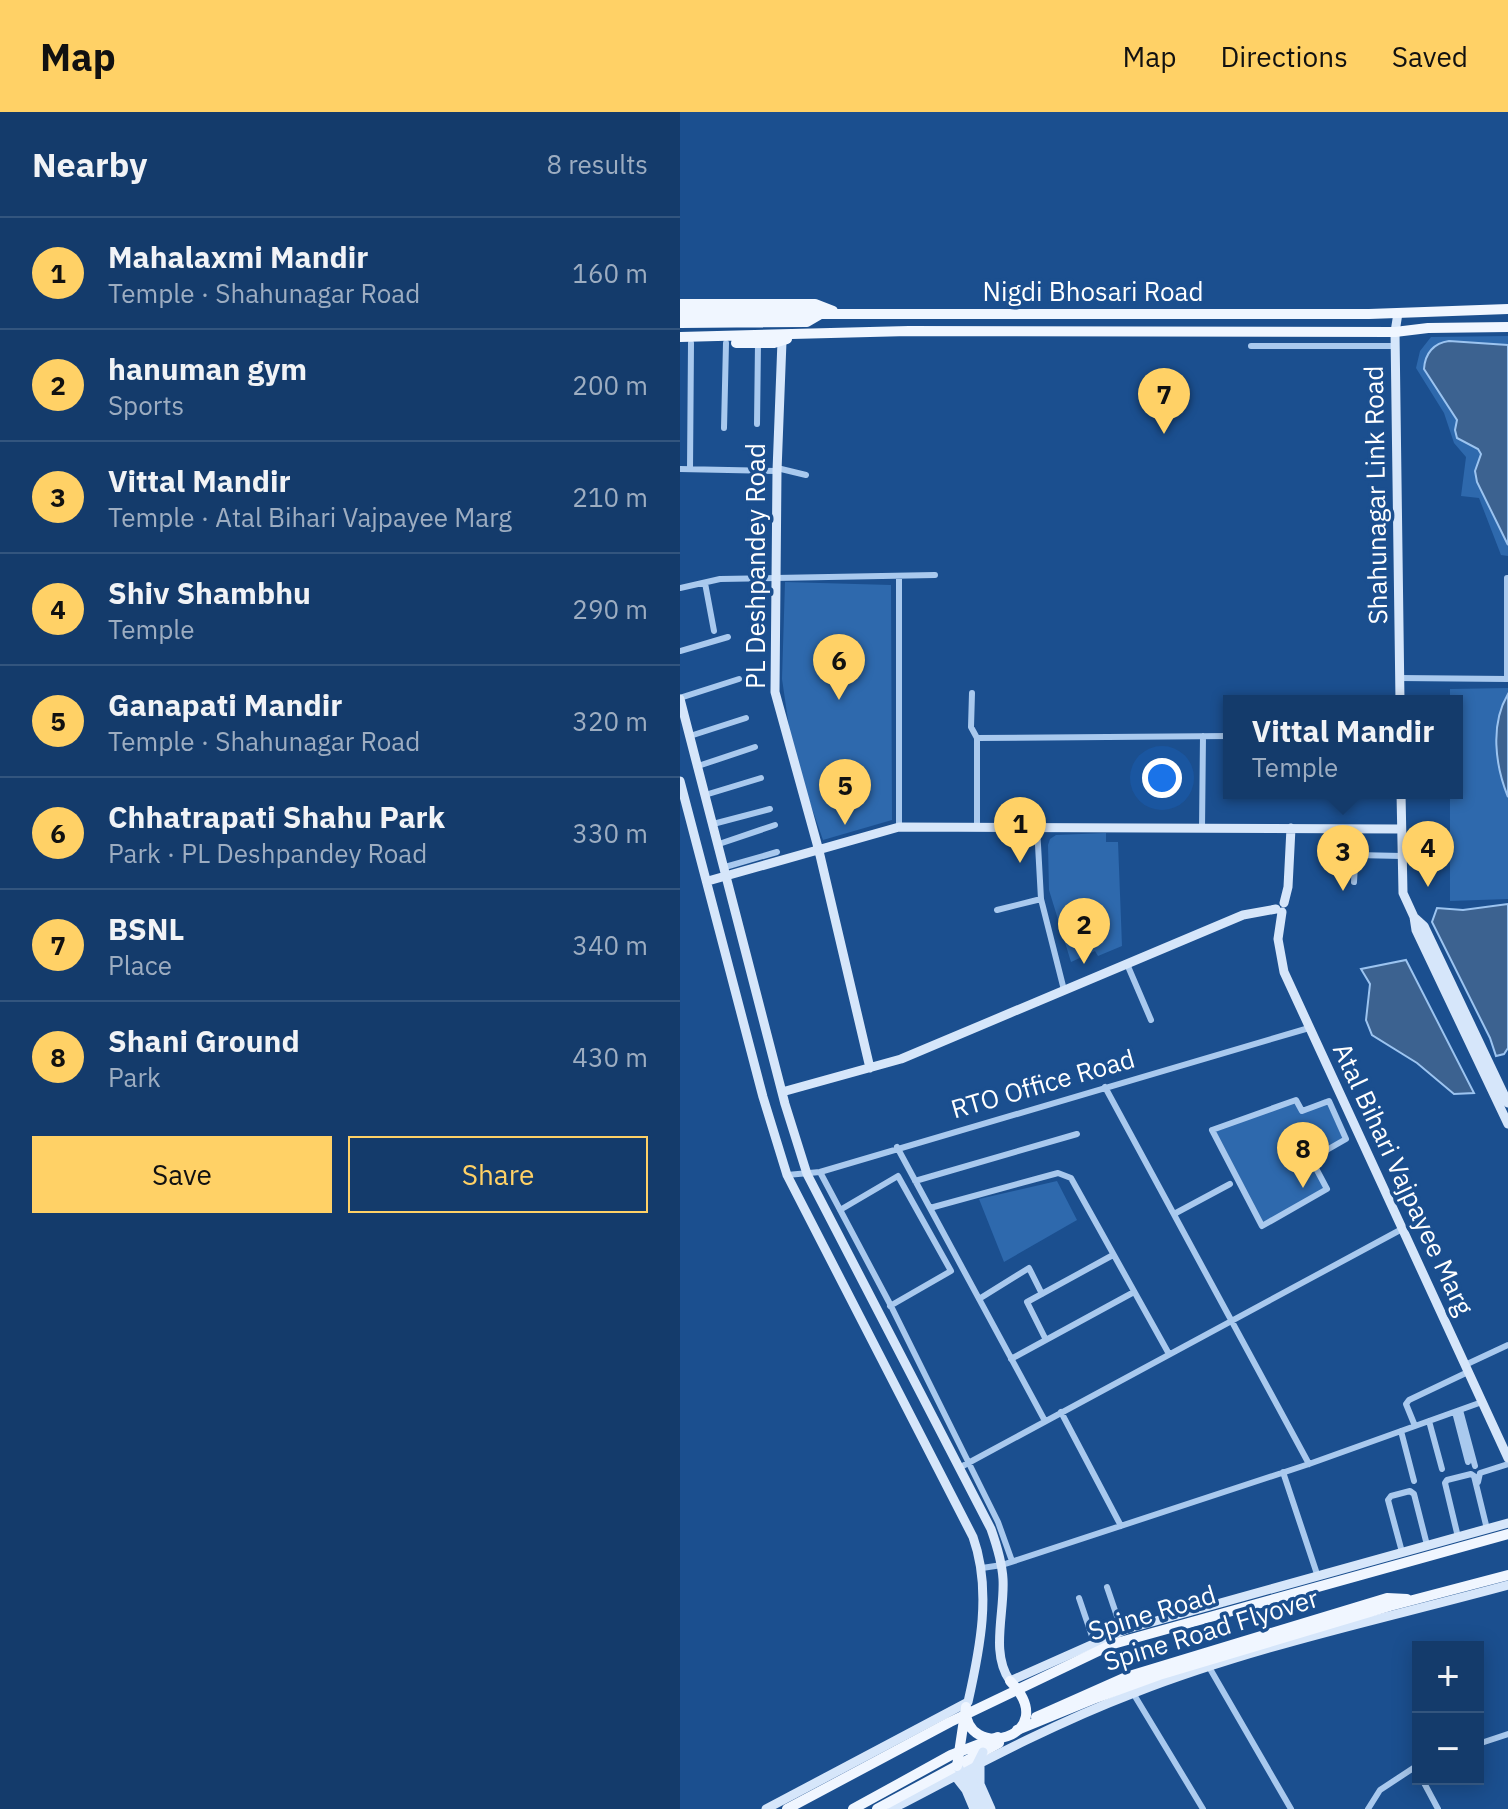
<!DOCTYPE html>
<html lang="en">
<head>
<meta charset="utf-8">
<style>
	body { margin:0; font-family:"IBM Plex Sans",sans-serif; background:#214673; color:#f1f3f6 }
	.controls { position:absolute; right:24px; bottom:24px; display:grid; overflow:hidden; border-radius:0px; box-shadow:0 4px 20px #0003 }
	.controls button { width:72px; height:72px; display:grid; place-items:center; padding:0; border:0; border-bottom:2px solid #33557e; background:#143b6b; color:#f1f3f6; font:40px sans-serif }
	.you { position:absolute; left:482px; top:666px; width:28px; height:28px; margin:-20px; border:6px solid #fff; border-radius:50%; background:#1a73e8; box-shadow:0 0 0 12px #1a73e833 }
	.badge { display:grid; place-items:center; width:52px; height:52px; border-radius:50%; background:#ffd166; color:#111; font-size:26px; font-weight:700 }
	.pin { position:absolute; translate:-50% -66px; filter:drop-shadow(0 2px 4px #0008) }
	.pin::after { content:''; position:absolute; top:42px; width:28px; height:24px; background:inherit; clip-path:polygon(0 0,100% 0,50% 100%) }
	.popup { position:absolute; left:543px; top:583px; width:240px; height:104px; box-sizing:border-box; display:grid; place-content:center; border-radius:0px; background:#143b6b; filter:drop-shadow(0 2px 6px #0005); font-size:26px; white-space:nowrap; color:#9dadc1 }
	.popup b { font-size:30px; color:#f1f3f6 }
	.popup::after { content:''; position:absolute; left:50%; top:100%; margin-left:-16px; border:16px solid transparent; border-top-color:#143b6b }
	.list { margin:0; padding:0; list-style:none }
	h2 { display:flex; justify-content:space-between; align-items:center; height:104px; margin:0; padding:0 32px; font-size:34px }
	h2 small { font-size:26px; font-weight:400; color:#9dadc1 }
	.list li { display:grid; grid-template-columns:52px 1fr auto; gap:24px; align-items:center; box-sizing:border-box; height:112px; padding:0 32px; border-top:2px solid #33557e }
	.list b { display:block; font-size:30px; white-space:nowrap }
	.list p { margin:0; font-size:26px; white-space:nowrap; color:#9dadc1 }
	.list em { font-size:26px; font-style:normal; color:#9dadc1 }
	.actions { display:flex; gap:16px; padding:24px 32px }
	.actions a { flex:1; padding:18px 0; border:2px solid #ffd166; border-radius:0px; text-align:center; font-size:28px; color:#ffd166 }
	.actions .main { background:#ffd166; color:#111 }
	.map { position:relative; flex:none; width:828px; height:1697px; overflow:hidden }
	header { display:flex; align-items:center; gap:48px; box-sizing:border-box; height:112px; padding:0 40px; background:#ffd166; color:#111 }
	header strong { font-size:38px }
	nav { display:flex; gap:44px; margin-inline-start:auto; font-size:28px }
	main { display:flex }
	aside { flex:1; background:#143b6b }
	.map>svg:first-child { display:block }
	.green { fill:#2e69ad }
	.water { fill:#3c6290; stroke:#9cc4f0; stroke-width:2 }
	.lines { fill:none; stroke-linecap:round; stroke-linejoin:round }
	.street { stroke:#a9c9ee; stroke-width:6 }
	.secondary { stroke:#d6e6fa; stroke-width:9 }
	.primary { stroke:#f0f6ff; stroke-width:10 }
	.secondary-bridge { stroke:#d6e6fa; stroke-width:9 }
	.primary-bridge { stroke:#f0f6ff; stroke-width:10 }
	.labels { text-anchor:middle; stroke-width:7; stroke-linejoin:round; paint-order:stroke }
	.street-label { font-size:26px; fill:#fff; stroke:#1b4f8f }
</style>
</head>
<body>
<header>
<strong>Map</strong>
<nav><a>Map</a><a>Directions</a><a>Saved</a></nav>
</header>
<main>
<aside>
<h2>Nearby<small>8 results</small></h2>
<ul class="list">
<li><span class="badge">1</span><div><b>Mahalaxmi Mandir</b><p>Temple · Shahunagar Road</p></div><em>160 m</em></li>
<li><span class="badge">2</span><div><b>hanuman gym</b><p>Sports</p></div><em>200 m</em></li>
<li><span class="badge">3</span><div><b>Vittal Mandir</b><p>Temple · Atal Bihari Vajpayee Marg</p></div><em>210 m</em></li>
<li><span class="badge">4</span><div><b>Shiv Shambhu</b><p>Temple</p></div><em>290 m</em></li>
<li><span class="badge">5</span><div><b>Ganapati Mandir</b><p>Temple · Shahunagar Road</p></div><em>320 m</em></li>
<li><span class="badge">6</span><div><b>Chhatrapati Shahu Park</b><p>Park · PL Deshpandey Road</p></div><em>330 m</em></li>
<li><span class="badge">7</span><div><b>BSNL</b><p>Place</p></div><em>340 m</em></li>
<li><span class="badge">8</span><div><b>Shani Ground</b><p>Park</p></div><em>430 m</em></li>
</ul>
<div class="actions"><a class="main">Save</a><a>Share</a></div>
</aside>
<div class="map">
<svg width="828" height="1697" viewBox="0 0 828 1697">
	<rect width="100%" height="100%" fill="#1b4f8f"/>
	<path class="green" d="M828,224V444L821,443L799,386L781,384L786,345L774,331L764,301L736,256L740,239L751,225Z
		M105,470L211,473L212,708L143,728L113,642L102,567Z
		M828,576V787L770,789V681H777V589H770V577Z
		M426,721V730H438L442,834L418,844L415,839L391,850L369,778L368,733L370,727L376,723Z
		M645,987L663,1027L630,1044L647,1077L582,1114L532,1018L616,988L622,998Z
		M377,1069L397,1108L324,1150L299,1087Z"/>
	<path class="water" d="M769,229L828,233V433L797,370L795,359L801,342L798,337L777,326L775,318L777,308L744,257C745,241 754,231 769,229Z
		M828,582V685C815,653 810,612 828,582Z
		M828,792V936L824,942L816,944L810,926L752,810L757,796L783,798Z
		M726,848L794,981L774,982L737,951L692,923L686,908L690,872L681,857Z"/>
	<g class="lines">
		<path class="street" d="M571,234H716
			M77,312L78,231
			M44,316L46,231
			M97,356L126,363
			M0,357L97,359
			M10,357L11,231
			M219,464V715
			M827,466V567
			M25,471L34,519
			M0,476L40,467L255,463
			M0,539L48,525
			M719,566L828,567
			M292,581L291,615L297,626V715
			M0,586L59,567
			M10,624L66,606
			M297,626L549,624
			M18,654L75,635
			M25,683L81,666
			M33,712L90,697
			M357,715L361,787L384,878
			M522,716L523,624
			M39,732L95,713
			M676,743L722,744
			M45,755L97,740
			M674,770L677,716
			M317,798L361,787
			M447,852L471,908
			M425,975L629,1352
			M616,988L622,999L649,989L666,1027L631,1047L647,1077L582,1114L532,1018Z
			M217,1035L365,1309
			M140,1060L210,1192L318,1410L332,1449
			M107,1063L140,1060L629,916
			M235,1069L397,1022
			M250,1096L378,1061L391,1066L489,1242
			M160,1098L218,1064L271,1159L210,1194
			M494,1102L550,1072
			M299,1187L349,1156L362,1182
			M366,1228L347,1190L433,1143
			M331,1247L454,1180
			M785,1253L828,1233
			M780,1298L795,1354
			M381,1300L441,1414
			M775,1300L788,1350
			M749,1309L762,1357
			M735,1314L726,1292L729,1288L788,1260
			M721,1319L734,1369
			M279,1356L722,1117
			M603,1360L637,1462
			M798,1370L800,1361L828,1352
			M778,1425L765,1371L767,1368L791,1362L794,1364L807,1417
			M722,1440L708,1388L711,1384L730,1379L734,1382L747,1433
			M302,1456L322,1453L629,1352L802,1290
			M427,1475L442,1519
			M399,1486L414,1530
			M529,1555L611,1697
			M453,1581L523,1697
			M798,1632L828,1622
			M742,1667L758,1697
			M688,1697L700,1678L738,1653"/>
		<path class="secondary" d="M718,201L715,220L720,589
			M102,229L97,359L95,580L139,739L190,956
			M0,587L105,992L127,1062L311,1417C317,1434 322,1450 323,1467C325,1500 310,1541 330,1569L447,1517L828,1411
			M0,669L83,985L107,1063L293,1425C312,1478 300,1537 288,1590L86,1697
			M721,681L723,781L734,805L736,818L828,1012
			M28,769L219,715L721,717
			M604,791L608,775L611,716
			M602,800L598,827L604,860L828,1346
			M734,805L744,814L828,991
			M102,980L221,947L563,803L596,797
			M300,1652V1672L311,1697
			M275,1664L286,1678L294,1697
			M293,1676L302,1697
			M212,1697C291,1656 370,1613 454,1581C574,1534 703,1507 828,1473"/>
		<path class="primary" d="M0,192H135L153,199
			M0,202H689L828,197
			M0,211L127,210L139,203
			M0,225L229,219L715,220L748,216L828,215
			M56,231H94L107,227
			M356,1605L446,1565L707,1486L727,1487
			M337,1618L413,1587L479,1563L710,1494L828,1463
			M107,1697L270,1610L433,1532L828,1422
			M173,1697L271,1643L318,1625
			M197,1697L319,1631"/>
		<path class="secondary-bridge" d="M277,1654L293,1676
			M293,1676L292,1662L303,1640"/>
		<path class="primary-bridge" d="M286,1595C282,1651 385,1626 330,1569
			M277,1654L285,1601"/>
	</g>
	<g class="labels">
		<g class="street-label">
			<text x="413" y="189">Nigdi Bhosari Road</text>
			<text transform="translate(696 383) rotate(-91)" y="9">Shahunagar Link Road</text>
			<text transform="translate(76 454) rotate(-90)" y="9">PL Deshpandey Road</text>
			<text transform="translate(363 972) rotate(-16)" y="9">RTO Office Road</text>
			<text transform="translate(723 1067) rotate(65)" y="9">Atal Bihari Vajpayee Marg</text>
			<text transform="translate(472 1501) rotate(-17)" y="9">Spine Road</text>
			<text transform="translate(531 1518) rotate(-17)" y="9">Spine Road Flyover</text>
		</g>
	</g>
</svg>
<div class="controls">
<button>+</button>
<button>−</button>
</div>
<div class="you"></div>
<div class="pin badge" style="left:340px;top:751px">1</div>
<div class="pin badge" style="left:404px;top:852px">2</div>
<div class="pin badge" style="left:663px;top:779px">3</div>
<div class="popup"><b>Vittal Mandir</b>Temple</div>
<div class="pin badge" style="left:748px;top:775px">4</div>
<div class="pin badge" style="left:165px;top:713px">5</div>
<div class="pin badge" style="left:159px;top:588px">6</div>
<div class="pin badge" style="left:484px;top:322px">7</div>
<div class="pin badge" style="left:623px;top:1076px">8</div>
</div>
</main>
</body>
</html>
